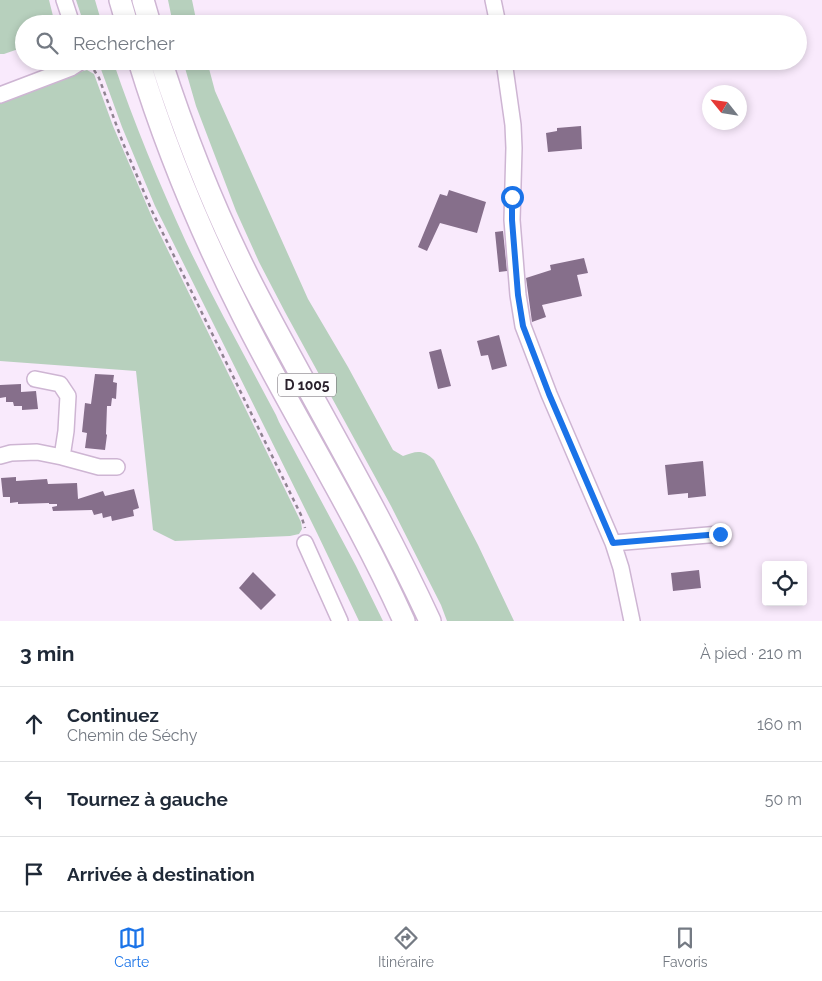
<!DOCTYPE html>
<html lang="fr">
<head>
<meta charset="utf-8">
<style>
	body { margin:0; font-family:Raleway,sans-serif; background:#f2f2f3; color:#1f2937 }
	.controls { position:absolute; right:15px; bottom:15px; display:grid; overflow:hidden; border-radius:5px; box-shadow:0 2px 8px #0003 }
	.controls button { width:45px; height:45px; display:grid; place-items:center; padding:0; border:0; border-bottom:1px solid #e0e1e3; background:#fff; color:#1f2937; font:25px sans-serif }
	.compass { position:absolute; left:702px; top:85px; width:45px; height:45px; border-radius:50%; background:#fff; box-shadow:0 2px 8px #0003; rotate:300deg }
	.stop { position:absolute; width:15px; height:15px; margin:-11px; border:4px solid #1a73e8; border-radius:50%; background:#fff }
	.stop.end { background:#1a73e8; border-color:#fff; box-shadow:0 1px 5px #0008 }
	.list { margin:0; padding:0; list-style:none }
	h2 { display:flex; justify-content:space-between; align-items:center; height:65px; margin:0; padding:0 20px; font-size:21px }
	h2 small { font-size:16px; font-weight:400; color:#747a83 }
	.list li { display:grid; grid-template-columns:32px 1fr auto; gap:15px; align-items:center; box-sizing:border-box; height:75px; padding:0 20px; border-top:1px solid #e0e1e3 }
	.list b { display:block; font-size:19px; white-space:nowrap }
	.list p { margin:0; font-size:16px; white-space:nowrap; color:#747a83 }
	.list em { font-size:16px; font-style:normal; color:#747a83 }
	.icon { flex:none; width:28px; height:28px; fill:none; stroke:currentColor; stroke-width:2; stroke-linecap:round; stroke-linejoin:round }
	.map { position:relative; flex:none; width:822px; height:621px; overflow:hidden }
	.search { position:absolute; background:#fff; box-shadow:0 2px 8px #0003; left:15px; right:15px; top:15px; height:55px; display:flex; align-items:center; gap:12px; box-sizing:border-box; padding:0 18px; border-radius:28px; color:#747a83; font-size:19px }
	.sheet { height:290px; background:#fff }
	nav { display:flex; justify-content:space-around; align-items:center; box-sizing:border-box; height:70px; border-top:1px solid #e0e1e3; background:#fff; font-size:14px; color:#747a83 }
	nav a { display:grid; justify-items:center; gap:2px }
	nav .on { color:#1a73e8 }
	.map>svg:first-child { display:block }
	.green { fill:#b7d0bd }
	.building { fill:#866f8b }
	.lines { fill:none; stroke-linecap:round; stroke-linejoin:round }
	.minor-casing { stroke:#ceb5d3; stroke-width:18 }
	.highway-casing { stroke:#ceb5d3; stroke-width:24 }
	.path { stroke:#908492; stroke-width:2.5; stroke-dasharray:4 4; stroke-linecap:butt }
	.minor { stroke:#fff; stroke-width:15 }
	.highway { stroke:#fff; stroke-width:21 }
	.route { stroke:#1a73e8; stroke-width:6 }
	.labels { text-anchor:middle; stroke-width:5; stroke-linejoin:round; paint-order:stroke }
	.shield { fill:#fdfdfd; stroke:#69626a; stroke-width:1 }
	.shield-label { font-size:14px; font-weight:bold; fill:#29202b }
</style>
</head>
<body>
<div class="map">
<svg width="822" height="621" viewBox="0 0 822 621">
	<rect width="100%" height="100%" fill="#f9eafc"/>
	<path class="green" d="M0,0H49L55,24H24V47L4,54H0Z
		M76,0H95L102,24H84Z
		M168,0H192L197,24H173Z
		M98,61H113C134,123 159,183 186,242C214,301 246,358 276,415L279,422L356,566L383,621H359L317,533L155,206L122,127Z
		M183,61H207L215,91L308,299L348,367L393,450L403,456C416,451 423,449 434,460L478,545L514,621H447L441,605L391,506L285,312L259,262L236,211L196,106Z
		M87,70L94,74L113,126L154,222L301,522L302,529L299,534L290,536L175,541L153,530L136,371L0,361V102L76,73Z"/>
	<path class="building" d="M581,126L582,149L548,152L546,133L557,131V128Z
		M449,190L486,202L477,233L440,223L427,251L418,247L440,194L447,196Z
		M503,231L507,271L499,272L495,232Z
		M584,258L588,273L577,275L582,296L542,305L546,317L532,322L526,278L551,270L550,265Z
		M499,335L507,366L492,370L488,355L481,356L477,341Z
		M441,349L451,386L438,389L429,352Z
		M95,374L114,375L113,382L117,383L116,399L112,398L111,406H107L106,434L107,435L105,450L85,448L87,433L82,432L85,403L91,404Z
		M21,384V392L36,391L38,409L22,410V406H14L13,402H6V397L0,398V385Z
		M703,461L706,496L688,498V493L668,495L665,465Z
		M16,477V481L47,479L48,484L77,483L78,499L103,491L105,496L134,489L139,508L133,510L134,516L112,521L111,516L103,518L102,513L94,515L92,510L53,511L52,507L57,506V504H49V503L18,504V502L10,503V497H3L1,478Z
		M699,570L701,588L673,591L671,573Z
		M253,572L276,595L261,610L239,588Z"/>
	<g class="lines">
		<defs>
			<path id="minor" d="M64,0L72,24
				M493,0L498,24
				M504,61L513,125L514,148L512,220L518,295L523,326L549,394L613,543L621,568L632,621
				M0,95L71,68L82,61
				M35,379L60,384L68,396L66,431L62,457
				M0,456L11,453L37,452L62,457L99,467H117
				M305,543L340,621
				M613,543L720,534"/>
			<path id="highway" d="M120,0L127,24
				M143,0L150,24
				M139,61C166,149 202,235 243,316C295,419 357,516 404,621
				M161,61C186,138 216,214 253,286C311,398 377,506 430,621"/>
		</defs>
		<use href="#minor" class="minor-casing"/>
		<use href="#highway" class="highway-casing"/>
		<path class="path" d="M94,70L99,78L123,143L152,211L301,515L305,528"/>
		<use href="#minor" class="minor"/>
		<use href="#highway" class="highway"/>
	</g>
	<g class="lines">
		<path class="route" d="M512,197V220L518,295L523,326L549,394L613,543L720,534"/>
	</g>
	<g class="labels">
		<rect class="shield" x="278" y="373.5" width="58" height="23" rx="4"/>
		<g class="shield-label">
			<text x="307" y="390">D 1005</text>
		</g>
	</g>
</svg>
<div class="controls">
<button><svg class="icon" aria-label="locate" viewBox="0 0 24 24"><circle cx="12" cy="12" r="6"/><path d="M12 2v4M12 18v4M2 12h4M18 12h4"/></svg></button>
</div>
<svg class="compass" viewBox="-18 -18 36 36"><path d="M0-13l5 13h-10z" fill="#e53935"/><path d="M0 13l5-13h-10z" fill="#747a83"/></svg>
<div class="stop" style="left:512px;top:197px"></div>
<div class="stop end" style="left:720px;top:534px"></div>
<div class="search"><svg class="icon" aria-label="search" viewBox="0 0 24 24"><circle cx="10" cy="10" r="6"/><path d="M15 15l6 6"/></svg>Rechercher</div>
</div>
<section class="sheet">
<h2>3 min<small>À pied · 210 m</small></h2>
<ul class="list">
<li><svg class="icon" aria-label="ahead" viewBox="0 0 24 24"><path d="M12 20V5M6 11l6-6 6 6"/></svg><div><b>Continuez</b><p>Chemin de Séchy</p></div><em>160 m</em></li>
<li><svg class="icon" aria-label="left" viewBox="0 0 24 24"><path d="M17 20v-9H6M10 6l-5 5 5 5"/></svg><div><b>Tournez à gauche</b></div><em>50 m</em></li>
<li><svg class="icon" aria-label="arrive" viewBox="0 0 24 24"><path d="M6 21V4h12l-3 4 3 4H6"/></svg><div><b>Arrivée à destination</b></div></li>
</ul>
</section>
<nav>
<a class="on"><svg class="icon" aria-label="map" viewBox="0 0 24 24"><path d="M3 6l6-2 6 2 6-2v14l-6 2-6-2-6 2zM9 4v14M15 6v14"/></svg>Carte</a>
<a><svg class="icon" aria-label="directions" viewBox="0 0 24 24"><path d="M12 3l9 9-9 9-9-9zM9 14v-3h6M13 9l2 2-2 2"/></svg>Itinéraire</a>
<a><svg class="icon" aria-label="saved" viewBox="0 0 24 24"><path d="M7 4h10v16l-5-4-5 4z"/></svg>Favoris</a>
</nav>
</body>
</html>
